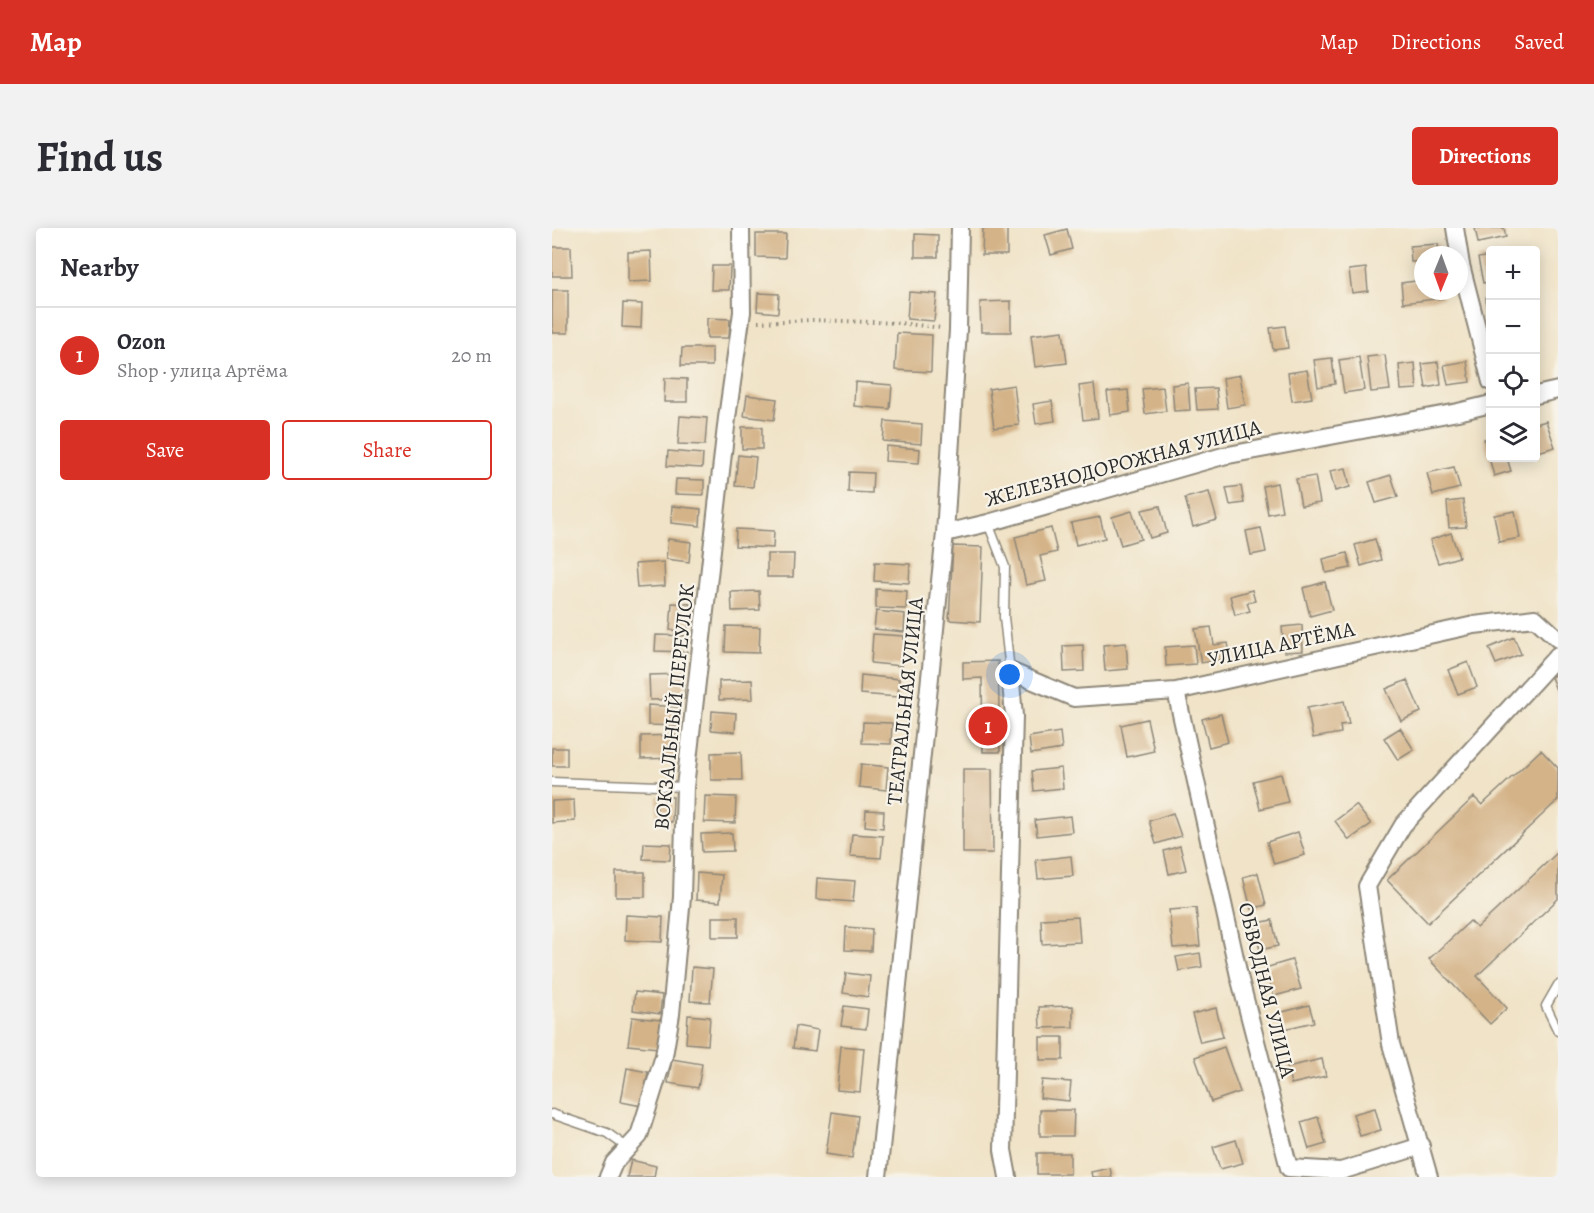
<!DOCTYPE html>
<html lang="en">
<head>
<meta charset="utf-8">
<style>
	body { margin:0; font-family:Alegreya,serif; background:#f2f2f3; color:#2b2b33 }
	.controls { position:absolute; right:18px; top:18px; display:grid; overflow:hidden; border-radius:6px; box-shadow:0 3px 15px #0003 }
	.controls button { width:54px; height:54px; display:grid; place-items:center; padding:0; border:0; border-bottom:2px solid #e1e1e2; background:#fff; color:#2b2b33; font:30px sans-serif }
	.compass { position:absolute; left:862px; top:18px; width:54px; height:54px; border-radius:50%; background:#fff; box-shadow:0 3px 15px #0003; rotate:181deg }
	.you { position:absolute; left:458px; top:447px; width:21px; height:21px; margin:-15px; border:4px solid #fff; border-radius:50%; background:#1a73e8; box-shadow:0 0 0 9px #1a73e833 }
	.badge { display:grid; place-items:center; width:39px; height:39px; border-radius:50%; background:#d93025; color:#fff; font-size:20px; font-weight:700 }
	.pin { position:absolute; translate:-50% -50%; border:3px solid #fff; box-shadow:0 2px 6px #0006 }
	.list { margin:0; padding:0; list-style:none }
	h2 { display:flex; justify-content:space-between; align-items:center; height:78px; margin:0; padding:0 24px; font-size:26px }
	h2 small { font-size:20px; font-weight:400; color:#7c7c81 }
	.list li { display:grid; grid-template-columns:39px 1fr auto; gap:18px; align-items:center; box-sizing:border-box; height:96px; padding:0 24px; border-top:2px solid #e1e1e2 }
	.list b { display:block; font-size:22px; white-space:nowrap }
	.list p { margin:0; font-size:20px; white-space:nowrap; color:#7c7c81 }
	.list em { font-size:20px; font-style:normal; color:#7c7c81 }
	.actions { display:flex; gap:12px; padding:18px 24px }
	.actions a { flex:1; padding:14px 0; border:2px solid #d93025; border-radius:6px; text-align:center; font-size:21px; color:#d93025 }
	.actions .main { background:#d93025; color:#fff }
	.icon { flex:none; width:33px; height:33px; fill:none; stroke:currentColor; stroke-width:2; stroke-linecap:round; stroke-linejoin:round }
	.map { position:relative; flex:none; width:1006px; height:949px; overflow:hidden; border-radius:6px }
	header { display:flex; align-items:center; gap:36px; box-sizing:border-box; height:84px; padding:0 30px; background:#d93025; color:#fff }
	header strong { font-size:28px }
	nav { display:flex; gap:33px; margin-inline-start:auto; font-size:21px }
	.intro { display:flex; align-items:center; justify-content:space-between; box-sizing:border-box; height:144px; padding:0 36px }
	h1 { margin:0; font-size:42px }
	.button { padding:15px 27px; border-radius:6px; background:#d93025; color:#fff; font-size:21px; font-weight:700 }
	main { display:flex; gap:36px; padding:0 36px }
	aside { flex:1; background:#fff; border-radius:6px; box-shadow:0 3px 15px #0003 }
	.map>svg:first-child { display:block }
	.building { fill:#d4b388 }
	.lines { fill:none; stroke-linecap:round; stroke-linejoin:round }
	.lane-casing { stroke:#8e8779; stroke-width:11 }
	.street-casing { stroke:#8e8779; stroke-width:20 }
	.path { stroke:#8e8779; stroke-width:4; stroke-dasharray:1.5 4.5; stroke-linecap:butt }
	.lane { stroke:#fff; stroke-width:8 }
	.street { stroke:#fff; stroke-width:16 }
	.labels { text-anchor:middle; stroke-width:4.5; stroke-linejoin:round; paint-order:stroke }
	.street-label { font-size:21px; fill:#2b2b2b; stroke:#f7f3e8 }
</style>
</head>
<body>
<header>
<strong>Map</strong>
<nav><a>Map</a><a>Directions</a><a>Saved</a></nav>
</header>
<div class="intro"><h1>Find us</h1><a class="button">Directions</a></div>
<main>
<aside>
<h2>Nearby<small></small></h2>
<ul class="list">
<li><span class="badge">1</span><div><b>Ozon</b><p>Shop · улица Артёма</p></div><em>20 m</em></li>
</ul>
<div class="actions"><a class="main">Save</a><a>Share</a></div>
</aside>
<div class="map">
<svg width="1006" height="949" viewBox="0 0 1006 949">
	<rect width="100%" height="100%" fill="#f7f3e8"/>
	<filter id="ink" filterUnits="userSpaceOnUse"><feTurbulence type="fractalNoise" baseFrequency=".0167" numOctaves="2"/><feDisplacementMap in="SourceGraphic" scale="12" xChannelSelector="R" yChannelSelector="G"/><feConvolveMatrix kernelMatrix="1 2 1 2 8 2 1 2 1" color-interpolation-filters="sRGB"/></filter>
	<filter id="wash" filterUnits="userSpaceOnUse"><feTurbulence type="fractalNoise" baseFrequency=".008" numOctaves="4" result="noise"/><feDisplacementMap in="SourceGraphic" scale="24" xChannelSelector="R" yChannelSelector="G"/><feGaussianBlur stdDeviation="1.35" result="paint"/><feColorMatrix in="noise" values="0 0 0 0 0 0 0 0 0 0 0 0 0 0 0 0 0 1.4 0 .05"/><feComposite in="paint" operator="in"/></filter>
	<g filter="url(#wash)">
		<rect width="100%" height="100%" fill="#f0e3c7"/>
		<g id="blocks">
			<path class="building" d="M431,0H455V27H430Z
				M923,0H952L954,9L926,15Z
				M515,1L520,21L499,27L493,7Z
				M204,6H234L233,30L204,29Z
				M363,6L386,7V29H363Z
				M886,16L887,27H871V34H859L858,18Z
				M0,19H19L20,48H0Z
				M99,23L100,53L76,54V24Z
				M939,28V54L931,55L926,30Z
				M160,38H178L177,62H159Z
				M814,40L816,63L800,65L797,42Z
				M871,52V63H890L891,70L851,75L849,55Z
				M0,62H16V105H0Z
				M357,64L385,66L382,93L355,91Z
				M206,65L227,66L226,85L205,83Z
				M934,70H939V97H936Z
				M459,73V104H429L428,74Z
				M71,75L90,76L89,100L70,99Z
				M155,90L178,91L177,110H155Z
				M733,98L736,120L721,122L718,100Z
				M511,103L515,135L483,139L479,107Z
				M345,105L380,107L379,144L343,142Z
				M130,120H160V138H129Z
				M833,127L838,162L819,164L815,129Z
				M807,129L812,162L792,165L787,132Z
				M780,130L783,156L766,159L762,132Z
				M915,133L918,154L896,157L892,137Z
				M886,134L889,157L874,160L870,136Z
				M863,135L865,161L849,162L847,137Z
				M755,142L760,170L740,173L736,145Z
				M688,147L693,177L675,180L671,150Z
				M113,150L135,151V174H112Z
				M303,154L340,157L338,181L302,178Z
				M636,155L638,182L622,183L620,157Z
				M542,156L546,190L531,192L527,158Z
				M462,157L467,197L442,200L437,161Z
				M611,159L614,183L593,186L590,161Z
				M664,160L666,181L645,182L643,161Z
				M576,162L578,184L558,187L555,164Z
				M195,167L225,171L222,192L192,188Z
				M500,173L503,193L484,196L481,176Z
				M128,188L155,190L153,217L126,216Z
				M333,193L370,196L369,216L331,213Z
				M994,193L1003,219L986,224L984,218V196Z
				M190,199H210V221H190Z
				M939,209V230H955L959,243L942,248L932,211Z
				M334,218L368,221L367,235L333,233Z
				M116,223L151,226L150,240L115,238Z
				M186,227L204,229L201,259L183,258Z
				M902,239L908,260L881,267L875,245Z
				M794,240L798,259L783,263L778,243Z
				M297,244L321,245L320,265L296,264Z
				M839,247L846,269L824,275L817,254Z
				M763,248L768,275L749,278L744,251Z
				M124,251L152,252V267L123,266Z
				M725,255L730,283L716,286L711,258Z
				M689,258L692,275L678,277L674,260Z
				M657,264L665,292L641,299L633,270Z
				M911,272L914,299L897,300L895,274Z
				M120,278L149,281L148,298L119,295Z
				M608,278L615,305L598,310L590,282Z
				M580,283L589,311L569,317L560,289Z
				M963,283L968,310L947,314L942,287Z
				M548,289L553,310L524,317L519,295Z
				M499,300L505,324L488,328L494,353L474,357L463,309Z
				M709,300L714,324L699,327L694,303Z
				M184,301L222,303L221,320L183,318Z
				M899,305L907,329L886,335L878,312Z
				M116,311L139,314L137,334L114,331Z
				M823,311L829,332L809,338L803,317Z
				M401,318L431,319L428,394L397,392Z
				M795,325L799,340L774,345L771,331Z
				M215,326H242L241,349H215Z
				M112,334L113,358L85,360L83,336Z
				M323,334L358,336L357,355L322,353Z
				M773,354L780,382L758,388L751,360Z
				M324,361L355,363L354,381L324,380Z
				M700,362L703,373L695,375L698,383L683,387L678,368Z
				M207,363L208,382L180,383L179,364Z
				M120,375L138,376L136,403L118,402Z
				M324,383L353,386L352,404L322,401Z
				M750,397L751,423L732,424L730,399Z
				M174,398L208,399L207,425L173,424Z
				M659,399L662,417L676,415L679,430L649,435L643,401Z
				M321,406L352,408L350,438L319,435Z
				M104,407L136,408L135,424L103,423Z
				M962,409L969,426L944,436L937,420Z
				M574,415L576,441L553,443L551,417Z
				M531,417L532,443L512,444L511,418Z
				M642,417L644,436L614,438L613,419Z
				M446,433L448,524H431L430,450L411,451V434Z
				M916,434L925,459L906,466L896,442Z
				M1006,445V467L999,449Z
				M132,446L133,471L98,472L97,447Z
				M309,447L347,451L346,469L308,466Z
				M200,452L201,471L167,472V453Z
				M855,452L869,484L849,493L834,461Z
				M792,473L797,496L788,497L789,505L761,510L755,480Z
				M96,477L128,479V498L96,497Z
				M160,483L184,485L183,504L159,502Z
				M669,486L676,514L657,519L650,491Z
				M595,491L602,523L575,529L569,497Z
				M311,494L340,495L339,516L310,515Z
				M848,500L862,522L846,532L832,510Z
				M508,504L510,521L479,526L477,509Z
				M124,507L125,530L89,531V508Z
				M0,520H15V538H0Z
				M989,522L1006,540V572L876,695L835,652L922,569L930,577Z
				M189,524L190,552H159V525Z
				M309,536L336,539L334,562L307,559Z
				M509,540L511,560L482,563L480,543Z
				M411,541H440L441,625H411Z
				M729,546L736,574L708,581L701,553Z
				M105,568L121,569L120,594L104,593Z
				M153,568L184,569L183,595L152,594Z
				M22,572L23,593L0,595V573Z
				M804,577L819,596L797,612L783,593Z
				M314,582L332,583L331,600L313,598Z
				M621,585L629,608L604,616L597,593Z
				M518,588L520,604L485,608L483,592Z
				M746,604L753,627L722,636L715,614Z
				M180,605L181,623L150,624L149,606Z
				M300,606L331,608L329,630L298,628Z
				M92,615L119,616L118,632L91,631Z
				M628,618L634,642L617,646L612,623Z
				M1006,624V671L925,748L955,780L938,796L877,731L918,693L925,700Z
				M519,628L521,648L486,651L484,632Z
				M64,644H93V669H64Z
				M145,645L170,647L168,674L144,672Z
				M706,645L714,677L699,681L691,649Z
				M265,650L303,653L301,674L264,671Z
				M644,680L648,718L621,720L617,682Z
				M74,687L111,689L110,714L73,712Z
				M160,689H186V709H160Z
				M526,689L528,714L490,716L489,691Z
				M720,692L726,718L708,722L702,696Z
				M294,699L320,701L319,723L293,722Z
				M648,725L650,739L627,743L624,729Z
				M740,732L749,761L722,768L713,740Z
				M140,739L161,741L158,774L138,773Z
				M294,745L318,748L316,769L291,765Z
				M83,764L110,767L108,786L81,782Z
				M757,777L762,794L732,801L727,785Z
				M292,778L316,781L314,801L289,798Z
				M521,778V799L488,800L487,779Z
				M664,780L671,809L648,814L640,786Z
				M136,787L158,789L156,817L134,815Z
				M80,789L109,792L106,820L76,817Z
				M244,798L266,802L263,823L241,820Z
				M488,809H511V832H488Z
				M289,818L312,820L308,864L285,862Z
				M672,819L688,864L659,874L643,829Z
				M120,831L150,836L146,860L116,855Z
				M770,831L774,848L739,856L735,839Z
				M75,840L96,844L90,878L69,874Z
				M490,852L519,854L517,873L488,870Z
				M823,880L829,902L808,908L801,886Z
				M488,882H522L521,908H488Z
				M280,884L306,888L300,930L274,926Z
				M766,889L774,916L757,921L749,894Z
				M684,912L691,935L668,941L661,919Z
				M485,925H518V946H485Z
				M79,932L104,938L102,949H75Z
				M558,940L560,949H540L539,944Z"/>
		</g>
	</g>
	<g filter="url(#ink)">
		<use href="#blocks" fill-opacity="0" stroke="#8e8779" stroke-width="1.5"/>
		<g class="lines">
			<defs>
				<path id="lane" d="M436,295L453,339L452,389L458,443
					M0,554L133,559
					M1006,757L994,778L1006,803
					M0,886L55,905L76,920"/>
				<path id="street" d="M903,0L909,37L939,154
					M984,167L1006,162
					M393,305L436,295L671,228L906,184L939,176
					M624,463L687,748L737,940L789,943L869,918
					M56,949L62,935L87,908L112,828L119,786L130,669L133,559L175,190L190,84L189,0
					M326,949L393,305L406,102L408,0
					M456,949L451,922L462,488L458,443L522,470L624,463L922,397L983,390L1006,411
					M877,949L839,816L815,658L851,597L1006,427"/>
			</defs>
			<use href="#lane" class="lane-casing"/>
			<use href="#street" class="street-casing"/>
			<path class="path" d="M206,94L261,92L347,95L390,100"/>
			<use href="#lane" class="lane"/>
			<use href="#street" class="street"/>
		</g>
	</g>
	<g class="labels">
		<g class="street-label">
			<text transform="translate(571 235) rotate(-15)" y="7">ЖЕЛЕЗНОДОРОЖНАЯ УЛИЦА</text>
			<text transform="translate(729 416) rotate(-12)" y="7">УЛИЦА АРТЁМА</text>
			<text transform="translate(353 473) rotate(-84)" y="7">ТЕАТРАЛЬНАЯ УЛИЦА</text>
			<text transform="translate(122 479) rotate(-84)" y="7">ВОКЗАЛЬНЫЙ ПЕРЕУЛОК</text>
			<text transform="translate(715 762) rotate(76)" y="7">ОБВОДНАЯ УЛИЦА</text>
		</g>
	</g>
</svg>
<div class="controls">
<button>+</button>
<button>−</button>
<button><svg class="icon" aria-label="locate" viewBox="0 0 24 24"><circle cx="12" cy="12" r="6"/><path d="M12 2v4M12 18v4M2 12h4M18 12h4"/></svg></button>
<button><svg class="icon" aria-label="layers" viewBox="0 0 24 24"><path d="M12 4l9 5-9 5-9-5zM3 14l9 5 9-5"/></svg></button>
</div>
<svg class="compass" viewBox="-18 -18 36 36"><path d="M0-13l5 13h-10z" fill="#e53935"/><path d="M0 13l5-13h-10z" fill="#7c7c81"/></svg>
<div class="you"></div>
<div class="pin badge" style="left:436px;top:498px">1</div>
</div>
</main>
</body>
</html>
